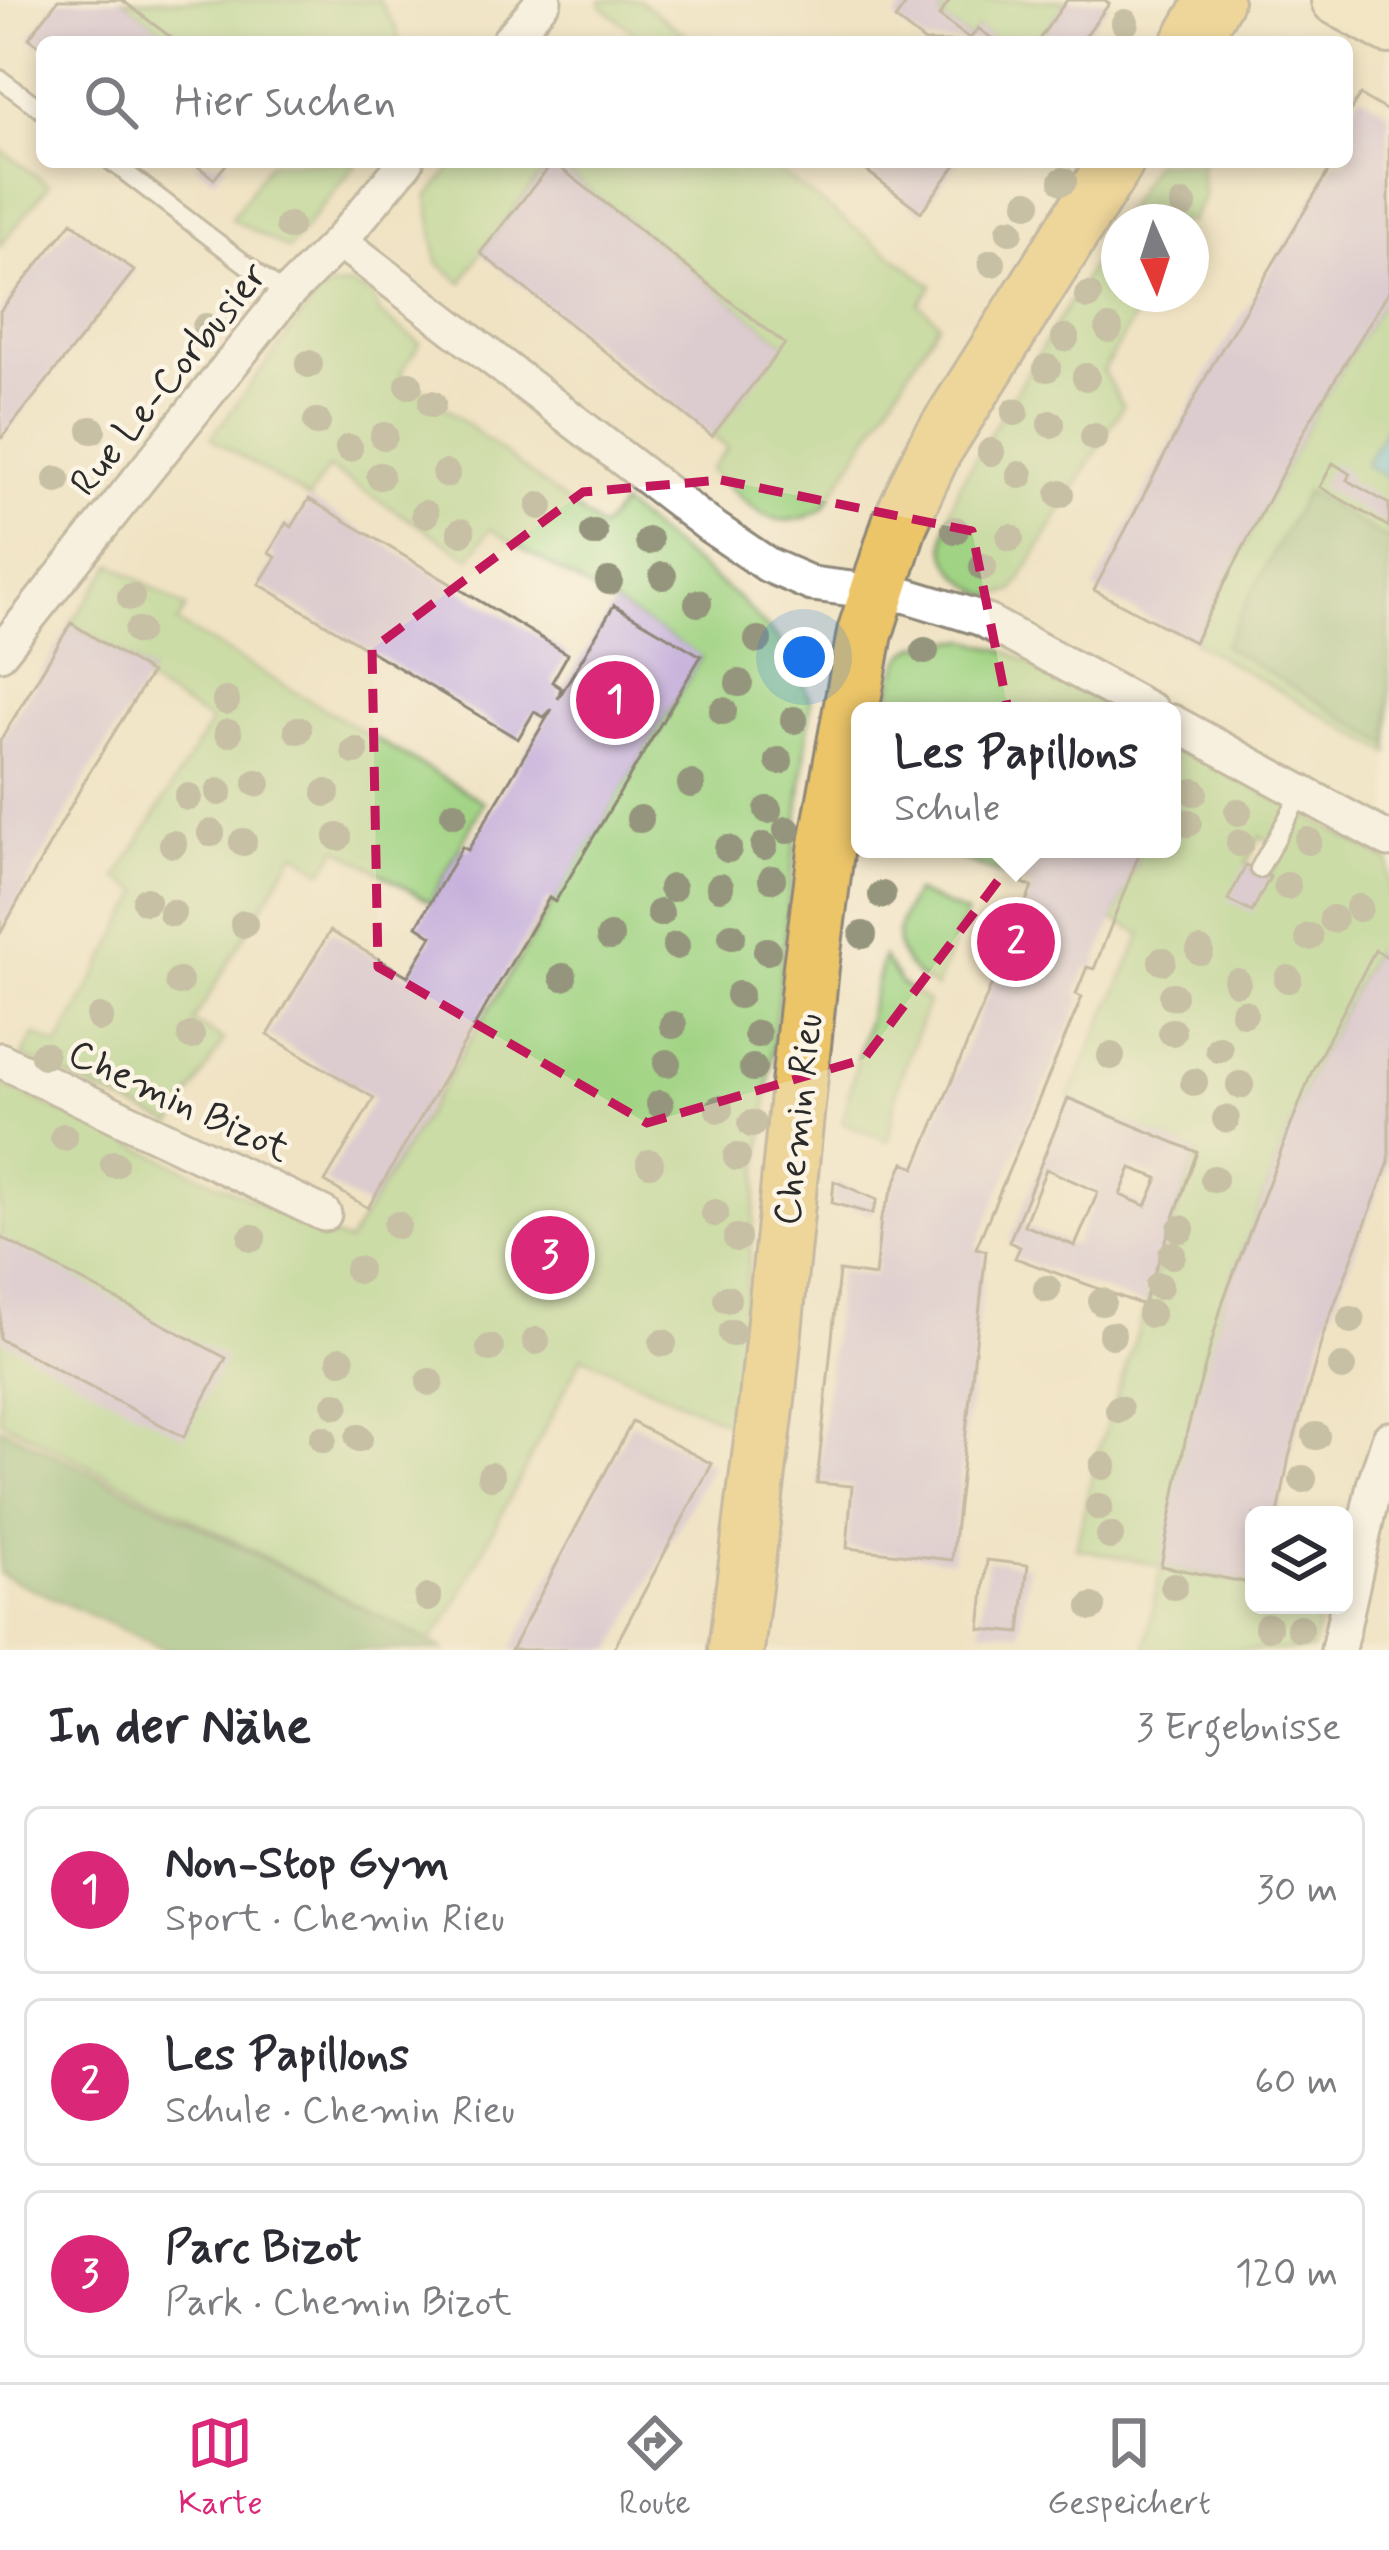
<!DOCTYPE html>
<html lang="de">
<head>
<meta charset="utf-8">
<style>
	body { margin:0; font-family:Mynerve,sans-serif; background:#f2f2f3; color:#2b2b33 }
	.controls { position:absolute; right:36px; bottom:36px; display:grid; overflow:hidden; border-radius:18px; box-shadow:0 6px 18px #0003 }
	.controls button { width:108px; height:108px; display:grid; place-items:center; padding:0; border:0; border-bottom:3px solid #e1e1e2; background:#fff; color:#2b2b33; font:60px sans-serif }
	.compass { position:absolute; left:1101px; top:204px; width:108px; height:108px; border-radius:50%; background:#fff; box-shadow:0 6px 18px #0003; rotate:177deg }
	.you { position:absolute; left:804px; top:657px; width:42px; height:42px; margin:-30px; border:9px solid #fff; border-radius:50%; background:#1a73e8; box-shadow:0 0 0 18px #1a73e833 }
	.badge { display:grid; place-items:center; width:78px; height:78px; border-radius:50%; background:#db2777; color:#fff; font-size:39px; font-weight:700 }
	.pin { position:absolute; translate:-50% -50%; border:6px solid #fff; box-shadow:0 3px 12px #0006 }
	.popup { position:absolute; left:851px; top:702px; width:330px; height:156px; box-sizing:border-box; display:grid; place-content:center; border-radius:18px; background:#fff; filter:drop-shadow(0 3px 9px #0005); font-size:39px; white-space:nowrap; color:#7c7c81 }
	.popup b { font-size:45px; color:#2b2b33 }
	.popup::after { content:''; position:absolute; left:50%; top:100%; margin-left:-24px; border:24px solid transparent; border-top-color:#fff }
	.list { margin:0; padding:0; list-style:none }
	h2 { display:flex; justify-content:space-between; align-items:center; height:156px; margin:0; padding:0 48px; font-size:51px }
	h2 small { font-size:39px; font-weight:400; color:#7c7c81 }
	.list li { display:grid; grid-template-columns:78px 1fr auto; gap:36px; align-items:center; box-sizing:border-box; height:168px; margin:0 24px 24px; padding:0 24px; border:3px solid #e1e1e2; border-radius:18px }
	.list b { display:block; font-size:45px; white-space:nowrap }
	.list p { margin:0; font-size:39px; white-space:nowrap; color:#7c7c81 }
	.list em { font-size:39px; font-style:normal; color:#7c7c81 }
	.icon { flex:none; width:66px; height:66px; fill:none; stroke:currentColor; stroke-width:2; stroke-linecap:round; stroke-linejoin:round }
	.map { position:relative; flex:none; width:1389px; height:1650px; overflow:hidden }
	.search { position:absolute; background:#fff; box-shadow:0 6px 18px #0003; left:36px; right:36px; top:36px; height:132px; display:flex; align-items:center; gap:30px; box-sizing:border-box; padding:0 42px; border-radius:18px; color:#7c7c81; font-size:45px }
	.sheet { height:732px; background:#fff }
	nav { display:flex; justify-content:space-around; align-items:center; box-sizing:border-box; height:168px; border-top:3px solid #e1e1e2; background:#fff; font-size:33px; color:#7c7c81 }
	nav a { display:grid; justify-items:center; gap:6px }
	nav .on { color:#db2777 }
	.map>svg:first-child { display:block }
	.green { fill:#a0d383; stroke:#667f57; stroke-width:3; fill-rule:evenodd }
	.forest { fill:#80b571; stroke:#56704e; stroke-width:3 }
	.water { fill:#60bfde; stroke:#467584; stroke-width:3 }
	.building { fill:#c4aedc; fill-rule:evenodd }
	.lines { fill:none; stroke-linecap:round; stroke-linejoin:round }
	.lane-casing { stroke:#8e8778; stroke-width:22 }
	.street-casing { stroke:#8e8778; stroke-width:39 }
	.secondary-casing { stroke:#8e8778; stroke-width:54 }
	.primary-casing { stroke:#8e8778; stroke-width:60 }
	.lane { stroke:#fff; stroke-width:16 }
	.street { stroke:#fff; stroke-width:33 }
	.secondary { stroke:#f7e8c3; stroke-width:48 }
	.primary { stroke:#ecc569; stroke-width:54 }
	.tree { fill:#94957c }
	.marked { fill:none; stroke:#c2185b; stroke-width:9; stroke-dasharray:24 15; stroke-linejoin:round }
	.labels { text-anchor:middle; stroke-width:9; stroke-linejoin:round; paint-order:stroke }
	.street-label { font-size:39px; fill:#2b2b2b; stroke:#fcf5e5 }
</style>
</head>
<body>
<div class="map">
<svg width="1389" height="1650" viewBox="0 0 1389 1650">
	<rect width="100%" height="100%" fill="#fcf5e5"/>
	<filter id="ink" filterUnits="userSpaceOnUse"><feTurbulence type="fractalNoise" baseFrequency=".00833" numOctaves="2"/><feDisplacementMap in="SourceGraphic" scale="24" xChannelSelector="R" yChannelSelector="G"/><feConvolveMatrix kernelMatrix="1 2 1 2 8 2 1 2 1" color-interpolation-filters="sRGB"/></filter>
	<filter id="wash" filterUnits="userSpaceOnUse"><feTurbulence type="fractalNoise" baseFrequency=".004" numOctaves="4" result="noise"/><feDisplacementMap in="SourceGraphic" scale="48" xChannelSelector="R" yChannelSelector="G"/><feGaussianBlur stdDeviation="2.7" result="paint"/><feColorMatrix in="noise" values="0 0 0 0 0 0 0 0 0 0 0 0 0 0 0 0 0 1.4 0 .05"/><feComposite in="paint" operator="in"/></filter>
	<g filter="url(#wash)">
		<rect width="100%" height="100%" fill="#f0e3c4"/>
		<path class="green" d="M122,0H379L397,29L399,42H177Z
			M600,0H639L695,42H646L601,6Z
			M950,0H1067L1037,42H997L978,28L970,39L939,16Z
			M0,149L49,185L0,246Z
			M270,162H358L288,249L231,219Z
			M456,162H551L480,253L462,283L437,262L428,197Z
			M553,162H726L731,165L766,162L932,285L919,304L939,322L823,509C771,540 750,503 709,470L728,448L712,436L784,343Z
			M1154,162H1203L1200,168L1204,197L1190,222H1119V294H1148L1103,371L1123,406L1014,591L990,596C932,566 940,540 959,485Z
			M351,285L373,296L380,314L420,343L401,373L601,529L621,505L739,599L793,655L811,701L731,1425L582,1356L448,1619L430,1642L0,1420V1084L348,1243L701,657L490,529L470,558L328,468L309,499L211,438L316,297L330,288Z
			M1389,291V753L1194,642L1309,422Z
			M113,564L186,608L177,623L484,802L430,902L338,848L323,871L295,852L193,1022L224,1040L173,1125L22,1056L35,1034L58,1046L141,892L117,878L211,722L145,682L150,672L71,623Z
			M969,640L1011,653L1116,711H887C899,647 903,641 969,640Z
			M1172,742L1389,861V958L1374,951L1312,1071L1223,1301L1162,1566L1254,1584V1605H1322L1312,1650H1145L1161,1566L1076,1548L1095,1460L1197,1153L1068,1099L1142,934L1113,920L1141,849H1172ZM1260,836L1284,849L1270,877L1246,865Z
			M936,849H1037L1023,883Z
			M915,892L966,914L936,988C890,961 889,934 915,892Z
			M883,957L901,984L928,1002L898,1084L888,1141L842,1122Z"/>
		<path class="forest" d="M1306,491L1389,541V744L1224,646Z
			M0,1427L430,1642L444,1650H167L0,1574Z"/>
		<path class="water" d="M1389,422V479L1365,465Z"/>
		<g id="blocks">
			<path class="building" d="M58,0H122L177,42H42V48L29,38Z
				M909,0H950L939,16L970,39L978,28L997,42H925L895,19Z
				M1067,0H1105L1109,4L1081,42H1037Z
				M1360,95L1389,112V291L1309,422L1194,642L1094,590L1211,367L1334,162H1347V116Z
				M192,162H228L214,179Z
				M553,162L785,344L712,436L480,253Z
				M855,162H958L921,212Z
				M72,222L134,271L0,440V311Z
				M1333,463L1350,474L1347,480L1389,504V527L1320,487Z
				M309,499L568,654L552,682L561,688L558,699L614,605L701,656L555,902L549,898L368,1208L325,1182L374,1098L268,1035L330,931L408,976L432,936L417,926L462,847L468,850L552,709L544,717L534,712L518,739L259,584L276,557L269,553L286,523L292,527Z
				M71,623L151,673L89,773L0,934V741Z
				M1037,849H1141L1094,969L1087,967L1076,994L1082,997L976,1248L986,1251L952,1560L847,1548L852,1486L817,1483L839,1271L875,1276L881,1218L904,1162L915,1168L941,1107L1032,887L1023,883Z
				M1246,865L1270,877L1252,912L1228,900Z
				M1375,950L1389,958V1162L1324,1332L1289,1457L1278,1515H1254V1584L1161,1566L1187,1431L1223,1301L1312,1071Z
				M1068,1098L1197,1152L1143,1305L1015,1258L1020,1247L1009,1242ZM1131,1168L1158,1178L1146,1206L1120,1195ZM1046,1169L1098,1192L1075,1246L1024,1225Z
				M834,1181L877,1200L872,1214L832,1203Z
				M0,1237L226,1358L184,1437L0,1339Z
				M632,1422L712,1464L613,1650H511Z
				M987,1560L1028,1565L1020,1633L980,1629Z"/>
		</g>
	</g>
	<g filter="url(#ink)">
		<use href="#blocks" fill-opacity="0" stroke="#8e8778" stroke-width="3"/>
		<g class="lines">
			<defs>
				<path id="lane" d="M0,79L42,110
					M112,162L286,295
					M1259,869L1302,792"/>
				<path id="street" d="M508,42L544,0
					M340,241L709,525L768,565L812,584L908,596L980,618L1152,711
					M0,653L286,295L340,241L406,162
					M1172,722L1389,840
					M0,1060L324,1214
					M1338,1650L1374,1485L1389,1439"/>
				<path id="secondary" d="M1336,0L1389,29"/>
				<path id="primary" d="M1190,42L1215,0
					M736,1650L767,1400L811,967L827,844L865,633L900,523L934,450L1116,162"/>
			</defs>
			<use href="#lane" class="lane-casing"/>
			<use href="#street" class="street-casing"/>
			<use href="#secondary" class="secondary-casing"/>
			<use href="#primary" class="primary-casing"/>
			<use href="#lane" class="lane"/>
			<use href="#street" class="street"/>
			<use href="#secondary" class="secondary"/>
			<use href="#primary" class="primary"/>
		</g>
		<g class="tree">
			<circle cx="1125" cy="23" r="14"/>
			<circle cx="1063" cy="181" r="14"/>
			<circle cx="1028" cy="203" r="14"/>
			<circle cx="1183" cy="205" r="14"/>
			<circle cx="289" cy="226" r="14"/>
			<circle cx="1010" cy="231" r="14"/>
			<circle cx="992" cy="263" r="14"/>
			<circle cx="1088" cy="296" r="14"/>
			<circle cx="206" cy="327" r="14"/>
			<circle cx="1109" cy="329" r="14"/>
			<circle cx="1065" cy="338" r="14"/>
			<circle cx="309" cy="364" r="14"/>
			<circle cx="1047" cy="368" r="14"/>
			<circle cx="1086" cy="377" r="14"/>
			<circle cx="409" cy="385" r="14"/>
			<circle cx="432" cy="404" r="14"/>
			<circle cx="1015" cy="412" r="14"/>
			<circle cx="317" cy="422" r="14"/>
			<circle cx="1051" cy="424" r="14"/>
			<circle cx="92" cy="430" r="14"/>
			<circle cx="384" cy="436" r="14"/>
			<circle cx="1094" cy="437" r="14"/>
			<circle cx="349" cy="448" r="14"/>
			<circle cx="991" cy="452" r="14"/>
			<circle cx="446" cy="474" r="14"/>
			<circle cx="1020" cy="475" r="14"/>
			<circle cx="380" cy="476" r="14"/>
			<circle cx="57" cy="480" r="14"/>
			<circle cx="1060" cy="494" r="14"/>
			<circle cx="540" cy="506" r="14"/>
			<circle cx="425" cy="514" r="14"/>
			<circle cx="955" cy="530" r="14"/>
			<circle cx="461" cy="532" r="14"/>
			<circle cx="594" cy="533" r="14"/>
			<circle cx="1010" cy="538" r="14"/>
			<circle cx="649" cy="541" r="14"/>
			<circle cx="983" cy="567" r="14"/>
			<circle cx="663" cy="576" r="14"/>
			<circle cx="609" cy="581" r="14"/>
			<circle cx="131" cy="597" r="14"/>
			<circle cx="698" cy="603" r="14"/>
			<circle cx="138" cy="631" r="14"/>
			<circle cx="758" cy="640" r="14"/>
			<circle cx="925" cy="651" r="14"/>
			<circle cx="739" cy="683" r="14"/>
			<circle cx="226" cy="701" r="14"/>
			<circle cx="723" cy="711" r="14"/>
			<circle cx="794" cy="720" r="14"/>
			<circle cx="298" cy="730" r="14"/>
			<circle cx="228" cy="733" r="14"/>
			<circle cx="355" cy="751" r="14"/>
			<circle cx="779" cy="761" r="14"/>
			<circle cx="257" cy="783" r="14"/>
			<circle cx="691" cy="784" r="14"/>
			<circle cx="219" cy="792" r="14"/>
			<circle cx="1194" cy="792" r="14"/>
			<circle cx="326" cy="793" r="14"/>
			<circle cx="188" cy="797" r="14"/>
			<circle cx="768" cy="810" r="14"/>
			<circle cx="1238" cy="812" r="14"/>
			<circle cx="454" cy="814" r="14"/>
			<circle cx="640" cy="819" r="14"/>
			<circle cx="1188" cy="823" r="14"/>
			<circle cx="787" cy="830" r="14"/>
			<circle cx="211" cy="833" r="14"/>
			<circle cx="338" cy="837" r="14"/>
			<circle cx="1308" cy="841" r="14"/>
			<circle cx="243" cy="842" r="14"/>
			<circle cx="1240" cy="843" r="14"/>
			<circle cx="173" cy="844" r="14"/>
			<circle cx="764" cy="846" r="14"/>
			<circle cx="728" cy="849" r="14"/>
			<circle cx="772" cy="879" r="14"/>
			<circle cx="1287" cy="886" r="14"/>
			<circle cx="720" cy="887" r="14"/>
			<circle cx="672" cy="888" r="14"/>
			<circle cx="882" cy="895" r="14"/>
			<circle cx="146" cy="901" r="14"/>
			<circle cx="1359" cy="908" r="14"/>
			<circle cx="172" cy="913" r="14"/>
			<circle cx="660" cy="913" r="14"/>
			<circle cx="1333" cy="919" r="14"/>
			<circle cx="244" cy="924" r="14"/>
			<circle cx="863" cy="935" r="14"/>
			<circle cx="732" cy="936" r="14"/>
			<circle cx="610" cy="937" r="14"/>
			<circle cx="1309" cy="937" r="14"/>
			<circle cx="676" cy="946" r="14"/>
			<circle cx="767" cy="951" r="14"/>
			<circle cx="1200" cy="951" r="14"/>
			<circle cx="1162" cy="961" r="14"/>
			<circle cx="563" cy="977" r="14"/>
			<circle cx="1288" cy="979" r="14"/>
			<circle cx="179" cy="982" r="14"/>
			<circle cx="1237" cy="982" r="14"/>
			<circle cx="739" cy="995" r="14"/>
			<circle cx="1173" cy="996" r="14"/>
			<circle cx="1244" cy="1013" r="14"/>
			<circle cx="100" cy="1018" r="14"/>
			<circle cx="673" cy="1025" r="14"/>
			<circle cx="1172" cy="1032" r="14"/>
			<circle cx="757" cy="1034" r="14"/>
			<circle cx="191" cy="1036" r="14"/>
			<circle cx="1219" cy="1049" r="14"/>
			<circle cx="44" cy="1055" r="14"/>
			<circle cx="1111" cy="1056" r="14"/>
			<circle cx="667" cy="1063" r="14"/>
			<circle cx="753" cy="1068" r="14"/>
			<circle cx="1194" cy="1082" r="14"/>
			<circle cx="1240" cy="1085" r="14"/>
			<circle cx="660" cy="1104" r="14"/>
			<circle cx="719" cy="1109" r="14"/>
			<circle cx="1226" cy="1119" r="14"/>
			<circle cx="752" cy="1124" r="14"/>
			<circle cx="64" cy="1137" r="14"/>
			<circle cx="737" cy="1157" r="14"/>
			<circle cx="650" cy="1163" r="14"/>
			<circle cx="114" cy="1164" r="14"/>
			<circle cx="1214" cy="1179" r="14"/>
			<circle cx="715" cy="1213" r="14"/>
			<circle cx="397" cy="1225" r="14"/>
			<circle cx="1181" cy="1229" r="14"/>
			<circle cx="252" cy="1238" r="14"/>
			<circle cx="737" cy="1238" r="14"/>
			<circle cx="1172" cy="1255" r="14"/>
			<circle cx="570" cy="1267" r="14"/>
			<circle cx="358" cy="1270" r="14"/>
			<circle cx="1159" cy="1286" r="14"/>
			<circle cx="1047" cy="1289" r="14"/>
			<circle cx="727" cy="1299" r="14"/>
			<circle cx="1102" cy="1302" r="14"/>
			<circle cx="1151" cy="1314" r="14"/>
			<circle cx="1351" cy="1320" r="14"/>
			<circle cx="732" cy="1333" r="14"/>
			<circle cx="1112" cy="1335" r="14"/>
			<circle cx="536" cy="1341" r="14"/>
			<circle cx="663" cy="1343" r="14"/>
			<circle cx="490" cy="1348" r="14"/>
			<circle cx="341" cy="1360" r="14"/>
			<circle cx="1342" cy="1367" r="14"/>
			<circle cx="430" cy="1382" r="14"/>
			<circle cx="336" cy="1405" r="14"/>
			<circle cx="1119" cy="1409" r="14"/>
			<circle cx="1316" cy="1436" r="14"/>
			<circle cx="359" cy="1438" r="14"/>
			<circle cx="323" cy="1439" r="14"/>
			<circle cx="1103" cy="1466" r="14"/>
			<circle cx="491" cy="1476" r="14"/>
			<circle cx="1303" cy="1479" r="14"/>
			<circle cx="1099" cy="1507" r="14"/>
			<circle cx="1110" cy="1536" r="14"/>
			<circle cx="1174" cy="1586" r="14"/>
			<circle cx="428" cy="1598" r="14"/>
			<circle cx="1092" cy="1607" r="14"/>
			<circle cx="1268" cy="1627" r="14"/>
			<circle cx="1300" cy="1628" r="14"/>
		</g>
	</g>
	<path d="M0 0H1389V1650H0ZM721,480L972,531L1033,834L864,1059L647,1123L378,967L372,649L583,492Z" fill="#f0e3c4" fill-opacity=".55" fill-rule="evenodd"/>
	<path class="marked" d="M721,480L972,531L1033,834L864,1059L647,1123L378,967L372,649L583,492Z"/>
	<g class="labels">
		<g class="street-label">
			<text transform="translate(167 378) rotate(-51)" y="14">Rue Le-Corbusier</text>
			<text transform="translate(180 1099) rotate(25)" y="14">Chemin Bizot</text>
			<text transform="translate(796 1119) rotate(-84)" y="14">Chemin Rieu</text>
		</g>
	</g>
</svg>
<div class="controls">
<button><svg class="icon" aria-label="layers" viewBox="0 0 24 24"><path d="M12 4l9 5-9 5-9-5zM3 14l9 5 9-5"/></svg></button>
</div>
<svg class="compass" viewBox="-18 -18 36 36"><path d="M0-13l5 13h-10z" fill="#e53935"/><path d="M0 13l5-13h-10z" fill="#7c7c81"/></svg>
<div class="you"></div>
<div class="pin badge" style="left:615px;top:700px">1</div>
<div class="pin badge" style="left:1016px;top:942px">2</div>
<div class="popup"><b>Les Papillons</b>Schule</div>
<div class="pin badge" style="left:550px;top:1255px">3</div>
<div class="search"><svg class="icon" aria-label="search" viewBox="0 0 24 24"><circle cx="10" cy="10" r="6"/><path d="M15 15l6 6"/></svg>Hier suchen</div>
</div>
<section class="sheet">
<h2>In der Nähe<small>3 Ergebnisse</small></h2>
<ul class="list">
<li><span class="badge">1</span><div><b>Non-Stop Gym</b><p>Sport · Chemin Rieu</p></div><em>30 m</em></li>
<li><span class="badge">2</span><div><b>Les Papillons</b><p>Schule · Chemin Rieu</p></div><em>60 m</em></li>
<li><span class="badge">3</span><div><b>Parc Bizot</b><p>Park · Chemin Bizot</p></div><em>120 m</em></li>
</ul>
</section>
<nav>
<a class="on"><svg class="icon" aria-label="map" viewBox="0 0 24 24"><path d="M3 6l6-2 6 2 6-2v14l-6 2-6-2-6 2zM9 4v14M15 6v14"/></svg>Karte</a>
<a><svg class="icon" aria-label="directions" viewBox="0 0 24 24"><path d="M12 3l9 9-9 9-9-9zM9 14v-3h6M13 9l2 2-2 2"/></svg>Route</a>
<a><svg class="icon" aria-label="saved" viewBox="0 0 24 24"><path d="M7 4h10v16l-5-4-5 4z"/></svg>Gespeichert</a>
</nav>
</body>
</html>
